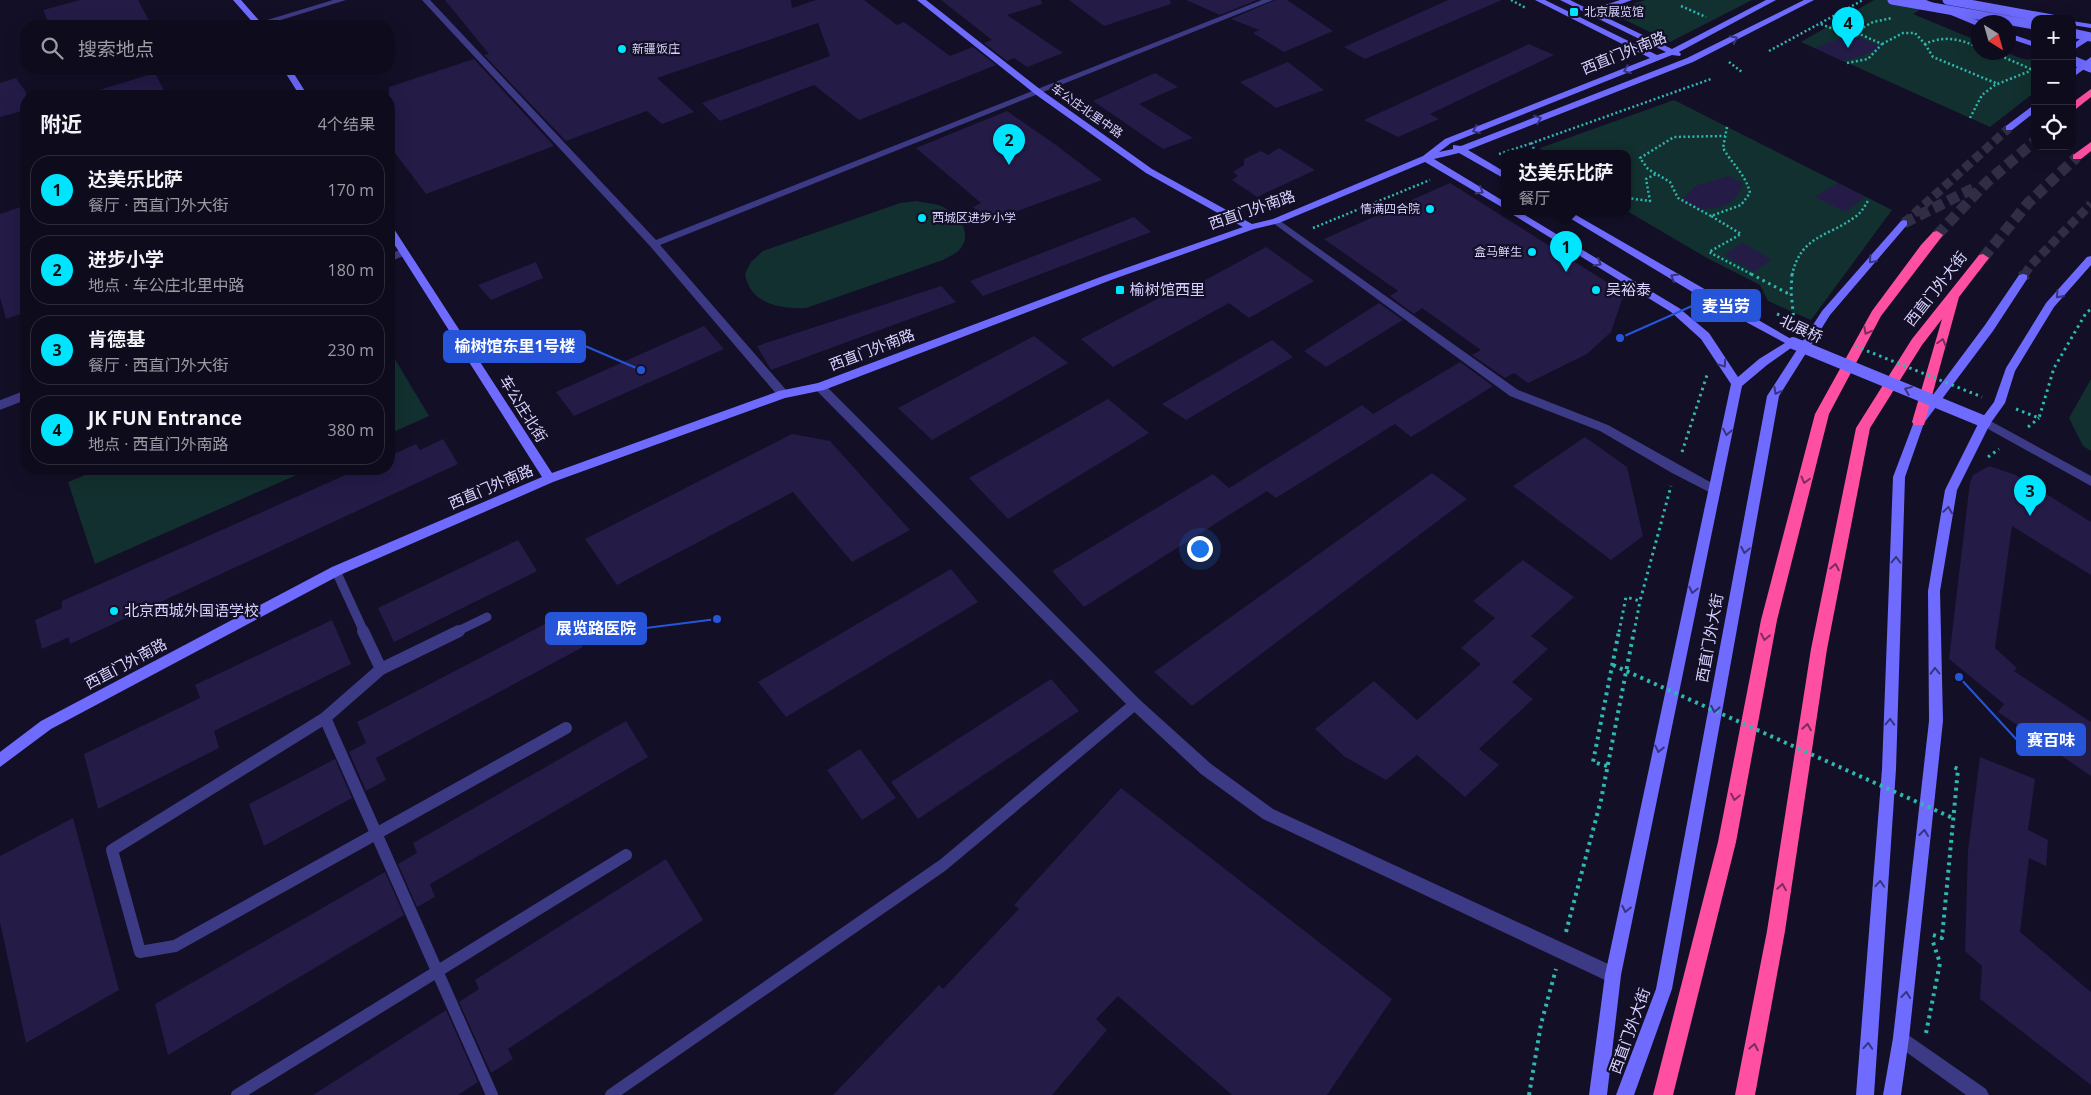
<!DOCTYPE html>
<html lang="zh">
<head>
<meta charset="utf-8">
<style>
	body { margin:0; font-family:"Open Sans","Noto Sans SC",sans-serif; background:#1c1929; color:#f1f3f6 }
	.controls { position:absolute; right:15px; top:15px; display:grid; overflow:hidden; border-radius:10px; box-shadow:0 5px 20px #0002 }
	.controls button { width:45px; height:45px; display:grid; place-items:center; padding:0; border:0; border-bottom:1px solid #2e2b3b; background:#0e0b1c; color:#f1f3f6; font:25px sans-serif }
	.compass { position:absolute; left:1971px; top:15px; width:45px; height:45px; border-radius:50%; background:#0e0b1c; box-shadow:0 5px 20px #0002; rotate:143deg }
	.you { position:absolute; left:1199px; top:548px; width:18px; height:18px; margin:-12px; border:4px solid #fff; border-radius:50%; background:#1a73e8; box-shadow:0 0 0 8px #1a73e833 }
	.badge { display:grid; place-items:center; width:32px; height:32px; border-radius:50%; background:#00e5ff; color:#111; font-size:16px; font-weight:700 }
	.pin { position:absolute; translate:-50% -41px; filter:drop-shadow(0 1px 2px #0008) }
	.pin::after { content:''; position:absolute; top:26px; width:18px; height:15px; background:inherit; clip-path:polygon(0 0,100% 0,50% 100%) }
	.popup { position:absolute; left:1501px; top:150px; width:130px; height:65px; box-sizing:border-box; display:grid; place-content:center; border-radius:10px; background:#0e0b1c; filter:drop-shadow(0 1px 4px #0005); font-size:16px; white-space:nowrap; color:#9b9ba3 }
	.popup b { font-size:19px; color:#f1f3f6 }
	.popup::after { content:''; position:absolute; left:50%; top:100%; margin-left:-10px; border:10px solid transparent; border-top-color:#0e0b1c }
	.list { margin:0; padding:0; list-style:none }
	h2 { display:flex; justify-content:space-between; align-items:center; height:65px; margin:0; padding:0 20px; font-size:21px }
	h2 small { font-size:16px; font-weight:400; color:#9b9ba3 }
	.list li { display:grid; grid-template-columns:32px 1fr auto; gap:15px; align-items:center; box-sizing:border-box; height:70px; margin:0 10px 10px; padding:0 10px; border:1px solid #2e2b3b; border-radius:20px }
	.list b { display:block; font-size:19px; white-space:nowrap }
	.list p { margin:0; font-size:16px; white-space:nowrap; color:#9b9ba3 }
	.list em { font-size:16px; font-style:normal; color:#9b9ba3 }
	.icon { flex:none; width:28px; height:28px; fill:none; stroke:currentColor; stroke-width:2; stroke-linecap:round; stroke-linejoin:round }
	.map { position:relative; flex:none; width:2091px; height:1095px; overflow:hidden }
	.search { position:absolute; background:#0e0b1c; box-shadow:0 5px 20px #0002; left:20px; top:20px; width:375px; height:55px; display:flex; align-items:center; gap:12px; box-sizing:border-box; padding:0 18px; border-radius:20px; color:#9b9ba3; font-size:19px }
	.panel { position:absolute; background:#0e0b1c; box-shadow:0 5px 20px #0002; left:20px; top:90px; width:375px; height:385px; border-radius:20px }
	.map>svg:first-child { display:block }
	.green { fill:#12302f }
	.building { fill:#241b47 }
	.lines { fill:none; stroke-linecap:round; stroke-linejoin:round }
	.secondary-tunnel-far1 { stroke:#312d47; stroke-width:9; stroke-dasharray:9 4.5; stroke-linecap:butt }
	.secondary-tunnel { stroke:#312d47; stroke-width:12; stroke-dasharray:12 5.5; stroke-linecap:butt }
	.highway-tunnel { stroke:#312d47; stroke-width:11; stroke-dasharray:11 5.5; stroke-linecap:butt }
	.path-far2 { stroke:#2fb8b0; stroke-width:2.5; stroke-dasharray:2 2.5; stroke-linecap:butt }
	.path-far1 { stroke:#2fb8b0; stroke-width:3; stroke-dasharray:2.5 4; stroke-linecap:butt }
	.path { stroke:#2fb8b0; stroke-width:4; stroke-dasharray:3 4.5; stroke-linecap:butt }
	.lane-far2 { stroke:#3d3a85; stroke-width:7 }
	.lane-far1 { stroke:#3d3a85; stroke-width:9 }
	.lane { stroke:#3d3a85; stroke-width:12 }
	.street { fill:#3d3a85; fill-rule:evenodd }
	.secondary { fill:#6f6bff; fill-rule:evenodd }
	.highway { fill:#ff4fa3; fill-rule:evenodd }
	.path-bridge-far1 { stroke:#2fb8b0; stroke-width:3; stroke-dasharray:2.5 4; stroke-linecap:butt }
	.path-bridge { stroke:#2fb8b0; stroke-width:4; stroke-dasharray:3 4.5; stroke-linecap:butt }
	.secondary-bridge-far1 { stroke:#6f6bff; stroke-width:9 }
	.secondary-bridge { stroke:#6f6bff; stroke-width:12 }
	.oneway { stroke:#38347d }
	.oneway2 { stroke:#7d2c5e }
	.poi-dot { fill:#00e5ff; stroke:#130f26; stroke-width:2 }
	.labels { text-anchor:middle; stroke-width:4.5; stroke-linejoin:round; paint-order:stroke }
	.far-poi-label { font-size:12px; fill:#d9d4ff; stroke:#130f26; text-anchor:start }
	.far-street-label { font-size:12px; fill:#d9d4ff; stroke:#130f26 }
	.street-label { font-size:15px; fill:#d9d4ff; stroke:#130f26 }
	.poi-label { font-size:15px; fill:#d9d4ff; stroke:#130f26; text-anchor:start }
	.leader { fill:none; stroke:#2655da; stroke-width:2 }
	.callout-dot { fill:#2655da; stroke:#130f26; stroke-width:2 }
	.callout { fill:#2655da; stroke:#2655da; stroke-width:2 }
	.callout-label { font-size:16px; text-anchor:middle; font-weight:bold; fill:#fff }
</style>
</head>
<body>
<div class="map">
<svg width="2091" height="1095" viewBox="0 0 2091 1095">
	<rect width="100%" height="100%" fill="#130f26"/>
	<path class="green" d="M1645,0H1752L1670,42L1609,12Z
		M1874,0H1899L1921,9L1913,14L1978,41V52L2007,53L2023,59L2035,60V92L1990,127L1801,42Z
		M1674,100L1892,210L1811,320L1768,301L1760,285L1707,258L1627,211V153H1542L1540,148Z
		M917,201C924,203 934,203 941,206C958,213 976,235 957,252C953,255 948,257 943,260L806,308C780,309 750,304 745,274L751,262L763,251L900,203Z
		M390,351L429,416L389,434V352Z
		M2091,379V451L2083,446L2069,418Z
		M100,469H310L95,564L68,482Z"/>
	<path class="building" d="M80,0H138L152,26H50L43,10Z
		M445,0H791L792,8L816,0H864L897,25L904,22L950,56L973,47L996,65L859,120L814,85L720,121L702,103L830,56L818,23L657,78L694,112L662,124L647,111L566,141L484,55L489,54Z
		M941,0H1041L1042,4L1007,15L1063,53L1027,67L1014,58L1007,61L984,43L992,40Z
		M1069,0H1170L1171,4L1104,26Z
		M1186,0H1257L1220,15Z
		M1275,0H1287L1333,31L1284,52L1253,33L1259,30L1231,19Z
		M1448,0H1502L1365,59L1344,47Z
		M1854,36L1882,47L1855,58L1842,61L1815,48L1844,37Z
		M1529,44L1554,55L1430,114L1439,119L1398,137L1364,120Z
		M474,59L554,146L426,194L389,145V87Z
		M1288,62L1324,90L1276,108L1240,82Z
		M155,73L167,96H97L96,91Z
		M1155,73L1178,87L1139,104L1193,138L1163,149L1093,101Z
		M16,78L26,92V110L0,117V83Z
		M1007,111L1056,145L1102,180L987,222L973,207L981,203L916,148Z
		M1279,148L1315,170L1257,197L1232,180L1238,176L1233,172L1244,165V159L1261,151L1268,155Z
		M1729,176L1743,184L1737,196L1729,203L1718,208L1701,209L1682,199L1696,186Z
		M1450,183L1624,293L1611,332L1587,354L1528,383L1514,373L1505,378L1472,355L1481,350L1422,308L1414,314L1390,296L1398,291L1324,239Z
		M1838,183L1865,197L1845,212L1815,197Z
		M26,205V312L6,319L0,297V214Z
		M1134,217L1151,232L983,296L970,281Z
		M1742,243L1771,259L1754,272L1724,255Z
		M1266,247L1314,281L1249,318L1229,303L1113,367L1081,339L1193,280L1200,283Z
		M536,262L543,278L491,300L478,285Z
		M941,286L956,302L771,370L757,346Z
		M1379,303L1403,320L1326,367L1304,351Z
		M704,326L724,349L574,416L556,392Z
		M1034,336L1068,363L932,440L898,408Z
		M1272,340L1293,357L1186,420L1162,404Z
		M1460,362L1493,386L1411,437L1395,424L1276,498L1267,491L1084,607L1052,571L1213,474L1229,488L1362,405L1373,414Z
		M1108,399L1149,433L1008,519L969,478Z
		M792,434L830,441L910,530L852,562L793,492L617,585L585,539Z
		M1585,437L1627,467L1643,536L1611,560L1513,486Z
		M443,439L458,464L70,644L69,637L42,649L35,620L62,608V601L359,469H389V456L416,444L420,450Z
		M1989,466L2016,475L2091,522V575L2012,526L1995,648L2017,668L2014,671L2091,722V776L1998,712L2004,704L1949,659L1970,482L1973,475Z
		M1432,473L1467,499L1192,706L1154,672Z
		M518,540L537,571L394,642L378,608Z
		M1523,560L1574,597L1531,636L1548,649L1512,682L1533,699L1479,749L1499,765L1465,797L1417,755L1386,780L1345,757L1315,729L1374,681L1417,720L1481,664L1461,648L1495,618L1473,601Z
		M951,569L978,602L786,717L758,682Z
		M564,614L583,647L376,758L386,780L366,791L349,752L366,743L357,722Z
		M332,620L351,664L214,731L219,748L98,809L84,754L200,698L195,685Z
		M1051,679L1079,711L918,819L891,782Z
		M626,721L648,757L430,884L435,897L417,907L398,864L417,853L413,843Z
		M860,749L896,798L862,820L827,770Z
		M1980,757L2035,779L2028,830L2048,840L2046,866L2029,858L2020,932L2091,992V1085L1980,999L1982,966L1965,951L1968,851Z
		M335,759L352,798L264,846L249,804Z
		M1121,788L1392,999L1327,1095H1232L1118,996L1096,1019L1107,1030L1052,1095H833L939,985L943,989L1019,909L1014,905Z
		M73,818L119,990L26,1043L0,922V856Z
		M666,859L703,920L508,1049L513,1059L491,1073L459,1002L479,989L475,980Z
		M385,872L404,915L168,1055L155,1004Z
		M446,1010L478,1082L458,1095H313Z"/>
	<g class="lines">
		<path class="secondary-tunnel-far1" d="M1904,223L2009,128
			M2024,275L2031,265L2091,204"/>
		<path class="secondary-tunnel" d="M2023,277L2025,274"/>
		<path class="highway-tunnel" d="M1904,223L1976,187
			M1937,235L1987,182L2035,141
			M1983,258L2029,202L2077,157"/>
		<path class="path-far2" d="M1511,0L1526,8
			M1681,6L1706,17
			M1821,24L1838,31L1855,32
			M1882,44L1903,33H1915L1925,44C1945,35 1959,39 1978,47
			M1925,44L1933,57L1998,84
			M1769,51L1863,0
			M1992,52L2033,70
			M1729,62L1742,72
			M1847,63L1868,59L1882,44L1855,32L1873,22L1892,18
			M1970,118L1982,95L1995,85L2035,69
			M1727,127L1723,148C1732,164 1746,175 1750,193L1741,205L1711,216L1741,234L1709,252L1753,275
			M1535,153L1532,143L1711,79
			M1499,154L1532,143
			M1627,198L1650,201L1646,179L1656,174
			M1711,216L1678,198L1670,182L1648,169L1640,158L1674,137L1725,136
			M1313,228L1430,180
			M1792,275C1801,235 1828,237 1855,217C1861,213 1865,206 1869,199"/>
		<path class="path-far1" d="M1751,274L1789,294
			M1792,274L1791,292L1794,321
			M1777,314L1799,323
			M2016,409L2039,418L2054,368L2086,313L2091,309
			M2028,427L2039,418
			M1682,452L1708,372
			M1988,457L1999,449
			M1619,632L1626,597L1640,601L1671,486
			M1634,632L1640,601"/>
		<path class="path" d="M1607,766L1593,762L1619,631
			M1566,932L1601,800L1634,631
			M1933,935L1942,938L1958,769L1951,766
			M1926,1033L1940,963L1933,942
			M1529,1095L1541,1024L1556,969"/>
		<path class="lane-far2" d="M389,258L404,252"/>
		<path class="lane-far1" d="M0,405L26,395
			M336,571L364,632
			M456,632L487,617"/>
		<path class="lane" d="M363,631L381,669L325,718L492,1095
			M381,669L459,631
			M325,718L112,850L140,952L175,946L566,728
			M237,1095L626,855
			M611,1095L943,865L1135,704"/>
		<path class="street" d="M333,0H346L261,26L254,24Z
			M422,0H430L656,240L1262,0H1273L660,245L787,391L789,394L783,398L779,397L650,246Z
			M1276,218L1518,390L1608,425L1719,487L1721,490L1719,493H1711L1672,473L1600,431L1510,396L1273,223V219Z
			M820,383L824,384L1140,700L1211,764L1273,809L1619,969L1621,975L1619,981L1613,983L1607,981L1263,819L1201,774L1130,708L816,390L814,387L816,384Z
			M1985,418L2091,476V486L1981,425L1979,422Z
			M1901,1030L1986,1089L1989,1095H1966L1895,1044L1893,1038L1895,1032Z"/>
		<path class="secondary" d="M233,0H241L264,26H256Z
			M917,0H926L1041,90L1152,169L1252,224L1273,219L1423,156L1445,139L1650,58L1535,0H1545L1657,55L1666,52L1560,0H1570L1590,10L1620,0H1632L1597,13L1672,49L1766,0H1776L1679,52L1681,54L1680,56L1672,55L1451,143L1439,152L1453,149V145L1461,146L1687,58L1804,0H1814L1693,62L1468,150L1505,172V179L1459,153L1434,159L1505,202V209L1425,162L1279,223L1254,229L1111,280L824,390L785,398L553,482L340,575L51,729L0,767V752L41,721L332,567L542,477L389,236V226L394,229L552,473L779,391L818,383L1103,276L1243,227L1146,173L1035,94Z
			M1915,0H1926L1982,22H1978V25H1975Z
			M2072,21L2091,24V28L2072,25Z
			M2008,33L2035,42V47L2008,38Z
			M2088,33H2091V39L2072,51V45Z
			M2091,57V64L2072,78V71Z
			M283,69H291L308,96H300Z
			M2035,104V112L2012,130H2006V126Z
			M1507,211H1518L1679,308L1709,333L1738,377L1759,359L1785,343L1709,302L1558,211H1569L1798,343L1767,365L1742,386L1621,975L1607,1095H1589L1605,975L1731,384L1701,339L1671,312Z
			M1904,220L1907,221V225L1830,315L1779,396L1672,989L1634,1095H1616L1656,989L1767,396L1822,311L1901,221Z
			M2091,256V265L2054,307L2015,371L2005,403L1990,424L1957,490L1940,591L1943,721L1909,1038L1901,1095H1883L1893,1038L1929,721L1928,591L1945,490L1979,422L1994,402L2006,368L2046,303L2087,257Z
			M2023,274L2027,275V279L1993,331L1924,423L1905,477L1896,769L1874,1095H1856L1882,769L1893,477L1915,419L1985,325L2019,275Z"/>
		<path class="highway" d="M2091,89V97L2072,112V103Z
			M2091,142V151L2081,159H2073V155Z
			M1937,231L1943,235L1881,316L1829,414L1777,620L1736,842L1673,1095H1653L1718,842L1761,620L1815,414L1872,311L1921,245L1933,232Z
			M1983,254L1989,258L1959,297L1924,425H1914L1912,422L1942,319L1922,345L1870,428L1827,649L1785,931L1755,1095H1735L1767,931L1811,649L1856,428L1912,339L1979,255Z"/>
		<path class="path-bridge-far1" d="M1855,346L1982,397"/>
		<path class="path-bridge" d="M1613,665L1955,819"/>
		<path class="secondary-bridge-far1" d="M1892,0L2035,25
			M1947,0L2052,19
			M2072,33L2091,37
			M2072,60L2091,68"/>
		<path class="secondary-bridge" d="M1793,343L1985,422"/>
	</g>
	<defs><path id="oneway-chevron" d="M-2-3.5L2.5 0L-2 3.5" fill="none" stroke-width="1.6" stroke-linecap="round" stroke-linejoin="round" transform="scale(1.25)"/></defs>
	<g class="oneway">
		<use href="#oneway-chevron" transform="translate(1734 39) rotate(-27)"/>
		<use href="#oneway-chevron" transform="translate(1627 70) rotate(158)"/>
		<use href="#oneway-chevron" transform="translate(1538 119) rotate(-21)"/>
		<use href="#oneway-chevron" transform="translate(1476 130) rotate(158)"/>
		<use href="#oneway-chevron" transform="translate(1480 191) rotate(31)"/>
		<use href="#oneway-chevron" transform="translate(1872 260) rotate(131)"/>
		<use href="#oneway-chevron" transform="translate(1598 263) rotate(31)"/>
		<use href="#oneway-chevron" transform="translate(1674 277) rotate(-149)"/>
		<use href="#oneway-chevron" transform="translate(2059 295) rotate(132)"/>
		<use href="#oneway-chevron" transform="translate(1723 364) rotate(56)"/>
		<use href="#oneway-chevron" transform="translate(1908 390) rotate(-158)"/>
		<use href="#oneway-chevron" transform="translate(1777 391) rotate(119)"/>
		<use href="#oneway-chevron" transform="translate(1727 432) rotate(101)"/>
		<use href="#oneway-chevron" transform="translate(1948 510) rotate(-81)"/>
		<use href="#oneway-chevron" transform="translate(1745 550) rotate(101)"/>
		<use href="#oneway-chevron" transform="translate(1896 560) rotate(-88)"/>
		<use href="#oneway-chevron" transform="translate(1693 590) rotate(103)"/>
		<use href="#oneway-chevron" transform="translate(1935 671) rotate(-91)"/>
		<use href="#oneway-chevron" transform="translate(1715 709) rotate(100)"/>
		<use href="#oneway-chevron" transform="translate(1890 722) rotate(-88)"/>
		<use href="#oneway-chevron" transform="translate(1659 749) rotate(102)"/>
		<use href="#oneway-chevron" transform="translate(1924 833) rotate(-84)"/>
		<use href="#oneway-chevron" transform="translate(1880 884) rotate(-86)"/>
		<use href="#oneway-chevron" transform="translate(1626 909) rotate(102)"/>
		<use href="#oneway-chevron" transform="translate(1906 995) rotate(-84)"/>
		<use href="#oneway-chevron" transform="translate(1868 1046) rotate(-86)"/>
	</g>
	<g class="oneway2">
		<use href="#oneway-chevron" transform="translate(1867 331) rotate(118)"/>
		<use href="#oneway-chevron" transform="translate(1942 342) rotate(-74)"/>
		<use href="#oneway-chevron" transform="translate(1805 480) rotate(105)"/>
		<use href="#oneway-chevron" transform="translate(1835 567) rotate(-79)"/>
		<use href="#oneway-chevron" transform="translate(1765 637) rotate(101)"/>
		<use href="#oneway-chevron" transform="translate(1807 727) rotate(-81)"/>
		<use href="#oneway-chevron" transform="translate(1735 797) rotate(101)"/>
		<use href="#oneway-chevron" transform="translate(1782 887) rotate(-81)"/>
		<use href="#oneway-chevron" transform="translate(1754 1047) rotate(-79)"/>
	</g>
	<g class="poi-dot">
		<rect x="1569" y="7" width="10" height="10" rx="2.5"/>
		<circle cx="622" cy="49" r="5"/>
		<circle cx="1430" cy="209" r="5"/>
		<circle cx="922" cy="218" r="5"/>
		<circle cx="1532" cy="252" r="5"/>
		<rect x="1115" y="285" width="10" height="10" rx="2.5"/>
		<circle cx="1596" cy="290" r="5"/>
		<circle cx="114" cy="611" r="5"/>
	</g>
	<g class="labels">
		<g class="far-poi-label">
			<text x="1584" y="16">北京展览馆</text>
			<text x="632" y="53">新疆饭庄</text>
			<text x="1420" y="213" text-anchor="end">情满四合院</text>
			<text x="932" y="222">西城区进步小学</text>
			<text x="1522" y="256" text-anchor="end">盒马鲜生</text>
		</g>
		<g class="far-street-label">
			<text transform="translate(1087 111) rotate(35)" y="4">车公庄北里中路</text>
		</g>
		<g class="street-label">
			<text transform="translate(1624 53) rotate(-22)" y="5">西直门外南路</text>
			<text transform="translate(1252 210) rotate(-19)" y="5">西直门外南路</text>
			<text transform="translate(1936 289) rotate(-52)" y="5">西直门外大街</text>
			<text transform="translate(1801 329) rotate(25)" y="5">北展桥</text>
			<text transform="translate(872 350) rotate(-21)" y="5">西直门外南路</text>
			<text transform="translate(523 409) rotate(58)" y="5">车公庄北街</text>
			<text transform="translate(491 487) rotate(-23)" y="5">西直门外南路</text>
			<text transform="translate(1710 638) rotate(-80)" y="5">西直门外大街</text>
			<text transform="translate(126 664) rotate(-28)" y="5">西直门外南路</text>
			<text transform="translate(1630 1031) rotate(-70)" y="5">西直门外大街</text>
		</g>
		<g class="poi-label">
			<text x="1130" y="295">榆树馆西里</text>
			<text x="1606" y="295">吴裕泰</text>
			<text x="124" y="616">北京西城外国语学校</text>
		</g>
	</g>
	<path class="leader" d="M1620 338L1692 306M641 370L585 346M717 619L646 628M1959 677L2017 740"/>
	<g class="callout-dot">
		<circle cx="1620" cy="338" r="5"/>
		<circle cx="641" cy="370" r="5"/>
		<circle cx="717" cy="619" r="5"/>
		<circle cx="1959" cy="677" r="5"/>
	</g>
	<g class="callout">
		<rect x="1692" y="290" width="68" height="31" rx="5"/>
		<rect x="444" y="331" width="141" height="31" rx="5"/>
		<rect x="546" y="613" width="100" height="31" rx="5"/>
		<rect x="2017" y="724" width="68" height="31" rx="5"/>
	</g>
	<g class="callout-label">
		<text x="1726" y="312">麦当劳</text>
		<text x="515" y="352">榆树馆东里1号楼</text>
		<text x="596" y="634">展览路医院</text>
		<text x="2051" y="746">赛百味</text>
	</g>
</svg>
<div class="controls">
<button>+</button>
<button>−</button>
<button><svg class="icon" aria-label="locate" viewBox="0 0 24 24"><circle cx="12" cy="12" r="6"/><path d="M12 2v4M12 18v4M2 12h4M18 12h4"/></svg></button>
</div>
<svg class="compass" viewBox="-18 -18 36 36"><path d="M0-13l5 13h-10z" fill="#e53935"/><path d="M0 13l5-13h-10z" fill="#9b9ba3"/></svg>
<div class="you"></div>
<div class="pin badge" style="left:1566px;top:272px">1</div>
<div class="popup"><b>达美乐比萨</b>餐厅</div>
<div class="pin badge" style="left:1009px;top:165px">2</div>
<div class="pin badge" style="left:2030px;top:516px">3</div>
<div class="pin badge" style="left:1848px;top:48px">4</div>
<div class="search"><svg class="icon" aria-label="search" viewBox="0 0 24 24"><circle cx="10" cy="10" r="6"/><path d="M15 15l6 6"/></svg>搜索地点</div>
<section class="panel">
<h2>附近<small>4个结果</small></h2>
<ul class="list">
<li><span class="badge">1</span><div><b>达美乐比萨</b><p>餐厅 · 西直门外大街</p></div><em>170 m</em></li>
<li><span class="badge">2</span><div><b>进步小学</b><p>地点 · 车公庄北里中路</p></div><em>180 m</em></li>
<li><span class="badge">3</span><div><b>肯德基</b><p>餐厅 · 西直门外大街</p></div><em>230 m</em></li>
<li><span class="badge">4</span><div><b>JK FUN Entrance</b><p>地点 · 西直门外南路</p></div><em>380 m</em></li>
</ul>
</section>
</div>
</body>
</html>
